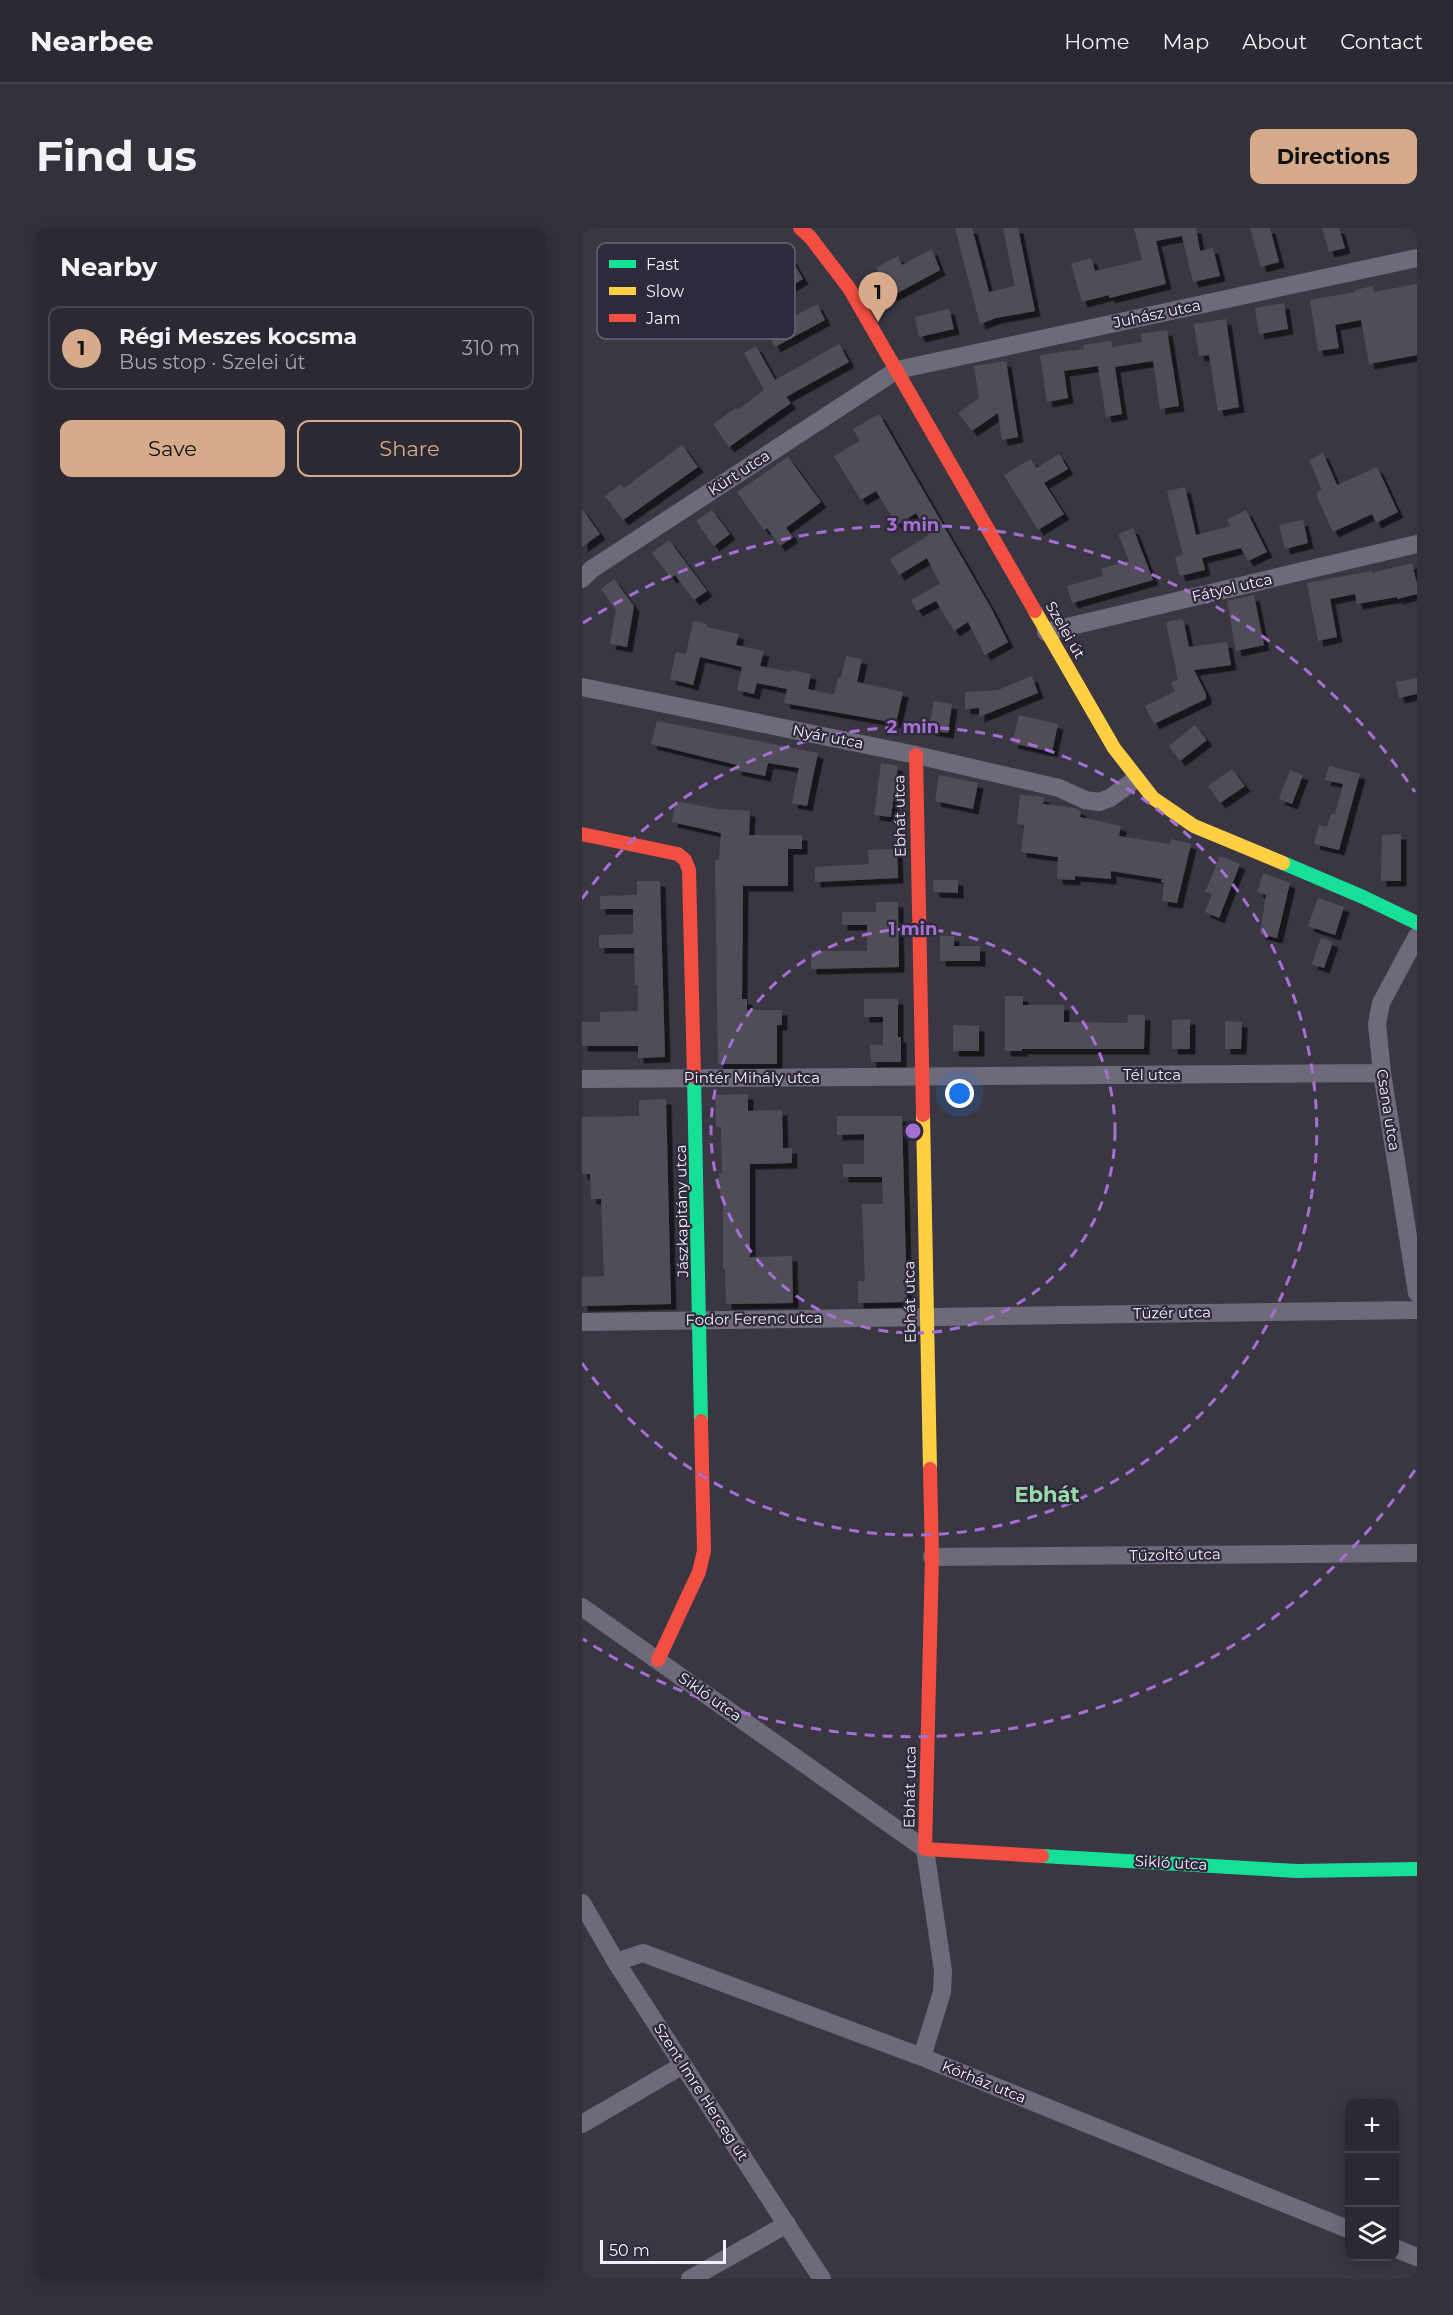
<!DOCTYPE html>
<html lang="en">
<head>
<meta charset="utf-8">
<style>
	body { margin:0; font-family:Montserrat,sans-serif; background:#34313a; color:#f1f3f6 }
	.controls { position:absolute; right:18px; bottom:18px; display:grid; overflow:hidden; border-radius:12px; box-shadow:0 3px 15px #0003 }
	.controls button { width:54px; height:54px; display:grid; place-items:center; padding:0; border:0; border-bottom:2px solid #48454d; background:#2c2932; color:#f1f3f6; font:30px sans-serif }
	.scale { position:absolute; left:18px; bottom:15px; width:126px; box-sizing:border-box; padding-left:6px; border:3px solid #f2eefb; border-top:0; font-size:16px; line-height:21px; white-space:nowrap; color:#f2eefb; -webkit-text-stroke:4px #2f293c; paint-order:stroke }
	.you { position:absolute; left:378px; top:866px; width:21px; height:21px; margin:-15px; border:4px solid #fff; border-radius:50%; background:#1a73e8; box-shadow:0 0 0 9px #1a73e833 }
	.badge { display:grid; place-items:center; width:39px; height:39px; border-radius:50%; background:#d6ab8b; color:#111; font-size:20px; font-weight:700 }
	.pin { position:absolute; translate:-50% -50px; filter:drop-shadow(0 2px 3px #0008) }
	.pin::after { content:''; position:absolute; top:32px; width:21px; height:18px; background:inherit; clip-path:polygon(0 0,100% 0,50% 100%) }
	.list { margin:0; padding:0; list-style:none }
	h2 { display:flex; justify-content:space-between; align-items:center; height:78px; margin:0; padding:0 24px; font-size:26px }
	h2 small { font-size:20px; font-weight:400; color:#a6a6ac }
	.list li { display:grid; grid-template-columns:39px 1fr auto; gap:18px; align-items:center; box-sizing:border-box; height:84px; margin:0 12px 12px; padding:0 12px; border:2px solid #48454d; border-radius:12px }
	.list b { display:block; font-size:22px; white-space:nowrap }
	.list p { margin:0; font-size:20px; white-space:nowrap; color:#a6a6ac }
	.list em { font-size:20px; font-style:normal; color:#a6a6ac }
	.actions { display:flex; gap:12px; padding:18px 24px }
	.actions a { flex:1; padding:14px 0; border:2px solid #d6ab8b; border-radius:12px; text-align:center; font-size:21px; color:#d6ab8b }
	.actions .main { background:#d6ab8b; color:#111 }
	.icon { flex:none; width:33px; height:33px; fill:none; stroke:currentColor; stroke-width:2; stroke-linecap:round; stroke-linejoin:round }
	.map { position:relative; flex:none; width:835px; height:2051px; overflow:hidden; border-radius:12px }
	header { display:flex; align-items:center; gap:36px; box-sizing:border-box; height:84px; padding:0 30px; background:#2c2932; border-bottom:2px solid #48454d }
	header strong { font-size:28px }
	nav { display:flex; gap:33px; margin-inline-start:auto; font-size:21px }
	.intro { display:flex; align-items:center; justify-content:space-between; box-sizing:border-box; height:144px; padding:0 36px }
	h1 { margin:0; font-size:42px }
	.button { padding:15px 27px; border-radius:12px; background:#d6ab8b; color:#111; font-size:21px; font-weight:700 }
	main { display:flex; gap:36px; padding:0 36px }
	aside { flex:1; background:#2c2932; border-radius:12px; box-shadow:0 3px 15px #0003 }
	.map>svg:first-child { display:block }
	.building { fill:#514e59; filter:url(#shadow) }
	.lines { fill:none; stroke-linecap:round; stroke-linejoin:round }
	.street { stroke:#6f6a79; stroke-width:18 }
	.fast { stroke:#16e098; stroke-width:14 }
	.slow { stroke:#ffcf43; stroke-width:14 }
	.jam { stroke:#f24e42; stroke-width:14 }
	.ring { fill:none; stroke:#a570d4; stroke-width:3; stroke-dasharray:10 8 }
	.labels { text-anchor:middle; stroke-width:4.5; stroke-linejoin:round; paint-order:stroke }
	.street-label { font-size:15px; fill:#f2eefb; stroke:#2f293c }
	.district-label { font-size:21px; font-weight:bold; fill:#9adca7; stroke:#2f293c }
	.key { fill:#2f293c; stroke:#6a6475; stroke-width:1.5 }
	.key-label { font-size:16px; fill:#f2eefb }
	.centre { fill:#a570d4; stroke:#2f293c; stroke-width:3 }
	.ring-label { font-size:18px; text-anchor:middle; font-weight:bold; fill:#a570d4; stroke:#2f293c; stroke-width:4.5; stroke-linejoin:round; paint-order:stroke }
</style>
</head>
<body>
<header>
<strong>Nearbee</strong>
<nav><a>Home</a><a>Map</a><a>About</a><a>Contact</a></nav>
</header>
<div class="intro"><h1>Find us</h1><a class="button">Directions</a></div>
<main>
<aside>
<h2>Nearby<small></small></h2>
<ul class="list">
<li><span class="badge">1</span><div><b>Régi Meszes kocsma</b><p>Bus stop · Szelei út</p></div><em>310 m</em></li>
</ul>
<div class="actions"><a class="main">Save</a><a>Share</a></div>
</aside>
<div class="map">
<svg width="835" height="2051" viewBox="0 0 835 2051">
	<defs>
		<filter id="shadow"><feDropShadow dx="5.5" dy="5.5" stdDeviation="0" flood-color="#0009"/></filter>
	</defs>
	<rect width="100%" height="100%" fill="#3a3742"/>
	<path class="building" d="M373,0H390L407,64L433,58L421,0H436L453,83L414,90L398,96Z
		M552,0H614L618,23L631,20L638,48L611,54L600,8L574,13L584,56L527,70V67L500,74L489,36L509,30L513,43L560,32Z
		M668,0H688L697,34L679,39Z
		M740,0H757L763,20L747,24Z
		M350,21L358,42L310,68L294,40L316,28L320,37Z
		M158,25L172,48L207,27L221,51L161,86L133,40Z
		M835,56V127L787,136L779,92L753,97L757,120L736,123L728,72L773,64V62L791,58L792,64Z
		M702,75L706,101L677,106L673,80Z
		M235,76L243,92L193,119L185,103Z
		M367,81L372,101L337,109L333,89Z
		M644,91L657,179L636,183L627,127L617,128L612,96Z
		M585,102L597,178L578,181L571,133L533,139L540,186L524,189L516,138L482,143L486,170L465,174L458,127L502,121L501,117L529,113L530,119L560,114L559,106Z
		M257,116L267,134L204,169L209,175L147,219L131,196L154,180L156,182L182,162L162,125L174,118L193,152Z
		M424,133L436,209L420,212L416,185L390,203L376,185L397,170L392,138Z
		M297,186L409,380L426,414L403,427L386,394L372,403L354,373L335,383L329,372L358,356L345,330L317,347L308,331L347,307L334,285L315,297L294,263L279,272L252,228L278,213L271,201Z
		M100,217L116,239L41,292L23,268L39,256L42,260Z
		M741,225L755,257L795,239L816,284L794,295L790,286L751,304L735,269V264L740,262L727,232Z
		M477,226L486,241L462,255L482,286L456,302L422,247L449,231L455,240Z
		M206,229L239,274L204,300L211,309L198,318L185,300L182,302L155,264Z
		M603,259L614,307L649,298L645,292L664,282L685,324L666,333L659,320L620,330L623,342L598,348L593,329L601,327L585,263Z
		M0,281L18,306L0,319Z
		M130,282L148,306L132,318L114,293Z
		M721,292L726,315L703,321L697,297Z
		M551,300L571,352L490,375L485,358L521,348L519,341L547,333L536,306Z
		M87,312L125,363L112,372L93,347L89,350L70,325Z
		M830,335L835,356V366L815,371V369L775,376L773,366L748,371L755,409L736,413L725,355L790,343V345Z
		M32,351L52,378L45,419L28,416L34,382L19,361Z
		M672,367L682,417L654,423L645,373Z
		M601,391L607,419L645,414L649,437L612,442L624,466V471L572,496L563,478L593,463L589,455L596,452L584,394Z
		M111,393L125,396V399L157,406L154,417L182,423L178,438L209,444V442L229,446L226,461L252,467L256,450H259L264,428L280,431L275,454L321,464L314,495L202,475L205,461L175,455L172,466L155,462L160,439L118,429L111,457L88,451L94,424L104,426Z
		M450,448L456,465L397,489V480L383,481V464L416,462Z
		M835,450V466L817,470L814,454Z
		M352,473L370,476L366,505L347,502Z
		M437,487L476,496L470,524L430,515Z
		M75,493L236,525L225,578L210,575L217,540L186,535L183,548L154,542L155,537L69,516Z
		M613,497L625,512L598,533L587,518Z
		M299,535L316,538L309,589L292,587Z
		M747,538L778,546L757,622L732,616L737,597L745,599L749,586L753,587L761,556L743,552Z
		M650,541L663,558L638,575L626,558Z
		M708,542L721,547L710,576L697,571Z
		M357,547L396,555L391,581L353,573Z
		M438,567L462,569L461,576L493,580L499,583L498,589L539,598L537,608L588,616L589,611L609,616L595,675L580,673L582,655L579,654L580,651L529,643V651L493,648V652L475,651L476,629L439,624L442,597L435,596Z
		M94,573L135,581L168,583L167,607H220V621H206V658H161L160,771H165V782H200V797H195V836H136L133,632H137L139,605L90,594Z
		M819,606V653H799L800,607Z
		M315,621L316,650L233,654V639L287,636L286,622Z
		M638,628L658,636L637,690L623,684L630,666L623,664Z
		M681,645L708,655L695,710L678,706L684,667L675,664Z
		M351,652H376V665L352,664Z
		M55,653H78L83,829L56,830V818H0V794H18V784L56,783V757L53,758L52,720H17V707L51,706V681H18V668L55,667Z
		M736,670L762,679L753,707L726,698Z
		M294,674H316L317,739L229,741V723H285V697H260V684H294Z
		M358,708H372V718H398V733H358Z
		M739,710L751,714L742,740L730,736Z
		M423,768H441V777H482V794L545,795L546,787H563L562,821H440V823H423Z
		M282,771H316V809H319V834H289L288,817H301V789H282Z
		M608,791V821H590V792Z
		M643,793L660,794L659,821H643Z
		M371,797L397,798V823H371Z
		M166,866V883L200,882L201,920H210V935L168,936V1029L210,1028L211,1075L144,1076L143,1041H141V970H138L137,945H140L139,899H134L133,867Z
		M84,871L89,1076L0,1078V1049L22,1048L19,971H9L8,946H0V889L57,888V872Z
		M255,888H320L325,1074L276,1075V1053H283L280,976H301L300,949H261V936H282V906L255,907Z"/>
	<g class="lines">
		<path class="street" d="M0,351L10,341L315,142L835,30
			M464,404L835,316
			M0,459L334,527L477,560L503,572L517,574L528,570L554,551
			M835,708L799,775L795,796L800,845L835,1065
			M0,851L800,845
			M0,1094L835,1082
			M350,1329L835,1325
			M0,1379L343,1621L361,1743L360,1764L340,1829
			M0,1675L34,1734L240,2051
			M34,1734L61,1725L340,1829L768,2002
			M0,1896L101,1837
			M812,2020L835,2029
			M108,2051L205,1996"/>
		<path class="fast" d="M701,635L781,669L835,695
			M112,849L119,1193
			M460,1628L715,1643L835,1641"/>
		<path class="slow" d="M453,383L532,520L571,570L612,598L701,635
			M341,887L348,1241"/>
		<path class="jam" d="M218,0L228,9L267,60L453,383
			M334,527L341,887
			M0,606L96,626L103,632L107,642L112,849
			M348,1241L350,1329L343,1621L460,1628
			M76,1432L117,1344L122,1323L119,1193"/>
	</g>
	<g class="ring">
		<circle cx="331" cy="903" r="202"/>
		<path d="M0 671A404 404 0 1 1 0 1135"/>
		<path d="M833 1242A606 606 0 0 1 1 1411M1 395A606 606 0 0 1 833 564"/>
	</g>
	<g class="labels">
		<g class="street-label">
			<text transform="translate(575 86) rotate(-12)" y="5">Juhász utca</text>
			<text transform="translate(157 245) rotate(-33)" y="5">Kürt utca</text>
			<text transform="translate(650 360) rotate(-13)" y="5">Fátyol utca</text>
			<text transform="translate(483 402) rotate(60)" y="5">Szelei út</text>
			<text transform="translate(246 509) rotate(11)" y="5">Nyár utca</text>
			<text transform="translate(318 588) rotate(-91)" y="5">Ebhát utca</text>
			<text x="570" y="852">Tél utca</text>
			<text x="170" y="855">Pintér Mihály utca</text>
			<text transform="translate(806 882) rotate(81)" y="5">Csana utca</text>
			<text transform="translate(100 983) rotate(-91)" y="5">Jászkapitány utca</text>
			<text transform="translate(328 1074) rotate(-91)" y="5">Ebhát utca</text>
			<text transform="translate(590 1085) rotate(-1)" y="5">Tüzér utca</text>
			<text transform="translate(172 1091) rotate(-1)" y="5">Fodor Ferenc utca</text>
			<text transform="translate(593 1327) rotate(-1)" y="5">Tűzoltó utca</text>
			<text transform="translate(128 1469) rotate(35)" y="5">Sikló utca</text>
			<text transform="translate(328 1559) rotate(-89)" y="5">Ebhát utca</text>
			<text transform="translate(589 1635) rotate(3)" y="5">Sikló utca</text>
			<text transform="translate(402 1854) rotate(22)" y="5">Kórház utca</text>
			<text transform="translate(119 1864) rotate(57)" y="5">Szent Imre Herceg út</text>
		</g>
		<g class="district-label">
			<text x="465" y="1274">Ebhát</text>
		</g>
	</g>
	<rect x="15" y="15" width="198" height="96" rx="9" class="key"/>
	<rect x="27" y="32" width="27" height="8" fill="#16e098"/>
	<rect x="27" y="59" width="27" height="8" fill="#ffcf43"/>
	<rect x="27" y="86" width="27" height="8" fill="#f24e42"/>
	<g class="key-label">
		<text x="64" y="42">Fast</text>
		<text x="64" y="69">Slow</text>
		<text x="64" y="96">Jam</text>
	</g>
	<circle cx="331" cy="903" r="9" class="centre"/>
	<g class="ring-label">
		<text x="331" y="303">3 min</text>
		<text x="331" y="505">2 min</text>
		<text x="331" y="707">1 min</text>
	</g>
</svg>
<div class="controls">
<button>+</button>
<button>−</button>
<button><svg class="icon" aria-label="layers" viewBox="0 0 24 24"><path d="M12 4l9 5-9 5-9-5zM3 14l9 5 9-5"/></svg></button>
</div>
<div class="scale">50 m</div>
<div class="you"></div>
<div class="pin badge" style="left:296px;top:94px">1</div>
</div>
</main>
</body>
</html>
